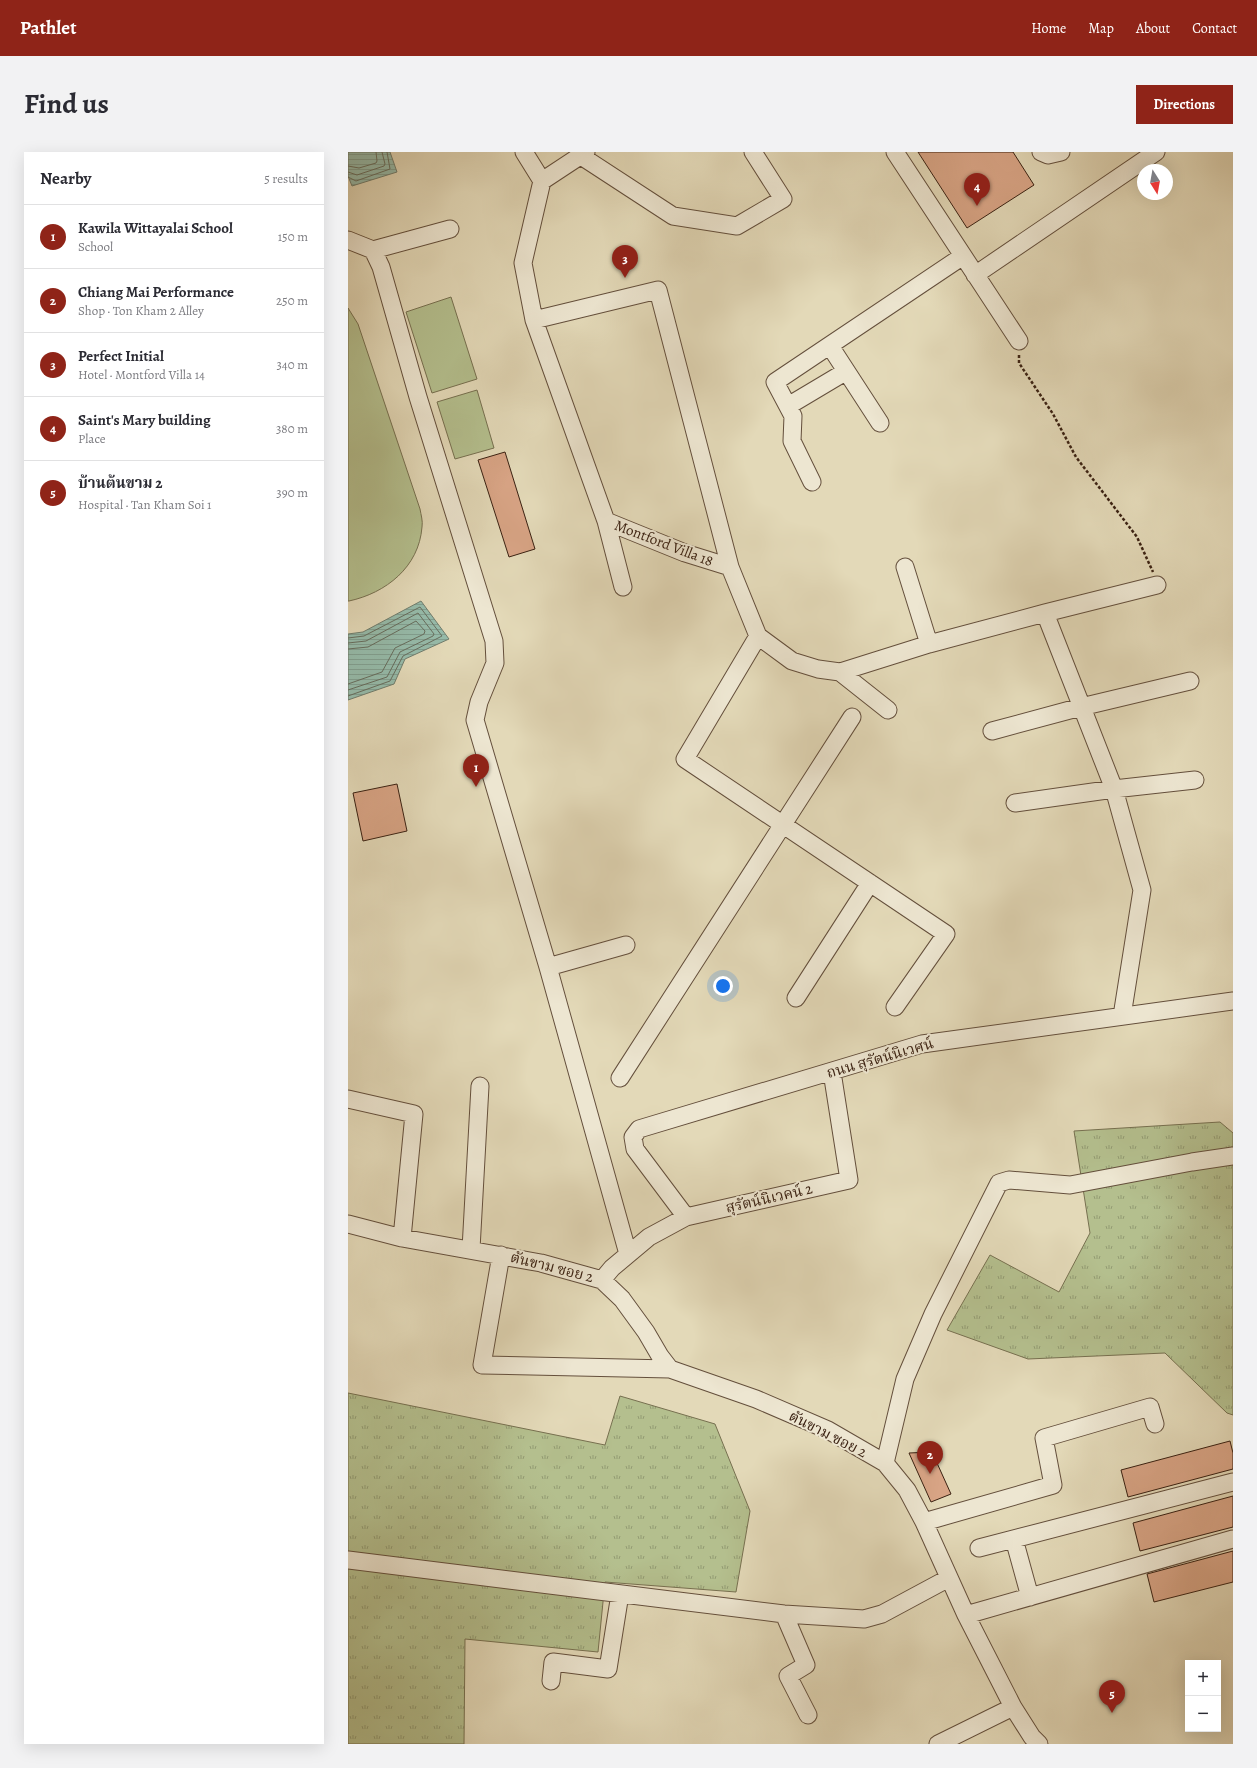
<!DOCTYPE html>
<html lang="en">
<head>
<meta charset="utf-8">
<style>
	body { margin:0; font-family:Alegreya,"Noto Serif Thai",serif; background:#f2f2f3; color:#2b2b33 }
	.controls { position:absolute; right:12px; bottom:12px; display:grid; overflow:hidden; border-radius:0px; box-shadow:0 4px 16px #0002 }
	.controls button { width:36px; height:36px; display:grid; place-items:center; padding:0; border:0; border-bottom:1px solid #e1e1e2; background:#fff; color:#2b2b33; font:20px sans-serif }
	.compass { position:absolute; left:789px; top:12px; width:36px; height:36px; border-radius:50%; background:#fff; box-shadow:0 4px 16px #0002; rotate:169deg }
	.you { position:absolute; left:375px; top:834px; width:14px; height:14px; margin:-10px; border:3px solid #fff; border-radius:50%; background:#1a73e8; box-shadow:0 0 0 6px #1a73e833 }
	.badge { display:grid; place-items:center; width:26px; height:26px; border-radius:50%; background:#8f2418; color:#fff; font-size:13px; font-weight:700 }
	.pin { position:absolute; translate:-50% -33px; filter:drop-shadow(0 1px 2px #0008) }
	.pin::after { content:''; position:absolute; top:21px; width:14px; height:12px; background:inherit; clip-path:polygon(0 0,100% 0,50% 100%) }
	.list { margin:0; padding:0; list-style:none }
	h2 { display:flex; justify-content:space-between; align-items:center; height:52px; margin:0; padding:0 16px; font-size:17px }
	h2 small { font-size:13px; font-weight:400; color:#7c7c81 }
	.list li { display:grid; grid-template-columns:26px 1fr auto; gap:12px; align-items:center; box-sizing:border-box; height:64px; padding:0 16px; border-top:1px solid #e1e1e2 }
	.list b { display:block; font-size:15px; white-space:nowrap }
	.list p { margin:0; font-size:13px; white-space:nowrap; color:#7c7c81 }
	.list em { font-size:13px; font-style:normal; color:#7c7c81 }
	.map { position:relative; flex:none; width:885px; height:1592px; overflow:hidden; border-radius:0px }
	header { display:flex; align-items:center; gap:24px; box-sizing:border-box; height:56px; padding:0 20px; background:#8f2418; color:#fff }
	header strong { font-size:19px }
	nav { display:flex; gap:22px; margin-inline-start:auto; font-size:14px }
	.intro { display:flex; align-items:center; justify-content:space-between; box-sizing:border-box; height:96px; padding:0 24px }
	h1 { margin:0; font-size:28px }
	.button { padding:10px 18px; border-radius:0px; background:#8f2418; color:#fff; font-size:14px; font-weight:700 }
	main { display:flex; gap:24px; padding:0 24px }
	aside { flex:1; background:#fff; border-radius:0px; box-shadow:0 4px 16px #0002 }
	.map>svg:first-child { display:block }
	.grass { fill:url(#grass-tufts); stroke:#777050 }
	.pitch { fill:#b4bf8e; stroke:#777050 }
	.water { fill:url(#water-rules); stroke:#717d6d }
	.lines { fill:none; stroke-linecap:round; stroke-linejoin:round }
	.shore { stroke:#686e5e; stroke-width:1 }
	.building { fill:#d8a485; stroke:#3a2112 }
	.minor-casing { stroke:#644f3c; stroke-width:19 }
	.path { stroke:#3a2112; stroke-width:2.5; stroke-dasharray:3 2; stroke-linecap:butt }
	.minor { stroke:#ede6d1; stroke-width:17 }
	.labels { text-anchor:middle; stroke-width:4; stroke-linejoin:round; paint-order:stroke }
	.street-label { font-size:15px; fill:#3a2112; stroke:#ede6d1 }
</style>
</head>
<body>
<header>
<strong>Pathlet</strong>
<nav><a>Home</a><a>Map</a><a>About</a><a>Contact</a></nav>
</header>
<div class="intro"><h1>Find us</h1><a class="button">Directions</a></div>
<main>
<aside>
<h2>Nearby<small>5 results</small></h2>
<ul class="list">
<li><span class="badge">1</span><div><b>Kawila Wittayalai School</b><p>School</p></div><em>150 m</em></li>
<li><span class="badge">2</span><div><b>Chiang Mai Performance</b><p>Shop · Ton Kham 2 Alley</p></div><em>250 m</em></li>
<li><span class="badge">3</span><div><b>Perfect Initial</b><p>Hotel · Montford Villa 14</p></div><em>340 m</em></li>
<li><span class="badge">4</span><div><b>Saint's Mary building</b><p>Place</p></div><em>380 m</em></li>
<li><span class="badge">5</span><div><b>บ้านต้นขาม 2</b><p>Hospital · Tan Kham Soi 1</p></div><em>390 m</em></li>
</ul>
</aside>
<div class="map">
<svg width="885" height="1592" viewBox="0 0 885 1592">
	<defs>
		<pattern id="grass-tufts" width="24" height="20" patternUnits="userSpaceOnUse"><rect width="24" height="20" fill="#b4bf8e"/><path d="M3 7l-1-3M5 7V3M7 7l1-3M15 17l-1-3M17 17v-4M19 17l1-3" fill="none" stroke="#939b73"/></pattern>
		<pattern id="water-rules" width="6" height="5" patternUnits="userSpaceOnUse"><rect width="6" height="5" fill="#96bbaa"/><path d="M0 2.5h6" fill="none" stroke="#82a091"/></pattern>
	</defs>
	<rect width="100%" height="100%" fill="#e3d9b8"/>
	<filter id="stains"><feTurbulence type="fractalNoise" baseFrequency=".005" numOctaves="4"/><feColorMatrix values="0 0 0 0 .2 0 0 0 0 .09 0 0 0 0 .02 0 0 0 .5 -.17"/></filter>
	<radialGradient id="worn" r=".72"><stop offset=".6" stop-color="#630" stop-opacity="0"/><stop offset="1" stop-color="#630" stop-opacity=".3"/></radialGradient>
	<path class="grass" d="M872,970L885,981V1263L879,1261L817,1201L680,1207L599,1178L642,1103L711,1140L742,1081L726,979Z
		M0,1241L257,1293L272,1244L367,1272L402,1359L388,1440L257,1430L250,1500L117,1487L116,1592H0Z"/>
	<path class="pitch" d="M103,145L129,227L84,241L58,160Z
		M0,156L10,172L72,357C73,363 75,369 74,375C71,415 38,441 1,449H0Z
		M129,238L146,296L107,307L89,250Z"/>
	<path class="water" d="M0,0H42L49,20L4,34L0,24Z
		M73,449L101,487L57,507L46,532L0,548V482L15,480Z"/>
	<g class="lines">
		<path class="shore" d="M0,14L11,16L28,11L29,9L28,0
			M0,20L9,23L36,14L37,12L34,0
			M0,25L8,29L42,17L39,0
			M0,486L16,484L72,455L94,484L55,504L42,529L0,544
			M0,491L18,489L70,461L86,482L85,484L52,500L39,525L0,538
			M0,497L20,495L68,469L77,479L76,482L47,496L34,520L0,532"/>
	</g>
	<path class="building" d="M570,0H665L686,33L619,76Z
		M157,300L187,397L161,405L130,308Z
		M49,632L59,679L15,689L5,641Z
		M882,1289L885,1301V1317L780,1345L773,1318Z
		M584,1300L603,1342L583,1350L561,1301Z
		M885,1344V1375L792,1399L785,1371Z
		M885,1399V1430L806,1450L799,1422Z"/>
	<g class="lines">
		<defs>
			<path id="minor" d="M176,0L194,29L175,111L186,168L258,369L337,401L382,415L410,484L444,509L470,517L492,520L581,492L697,461L809,433
				M547,0L671,189
				M693,0L700,3L713,0
				M233,4L325,64L389,74L435,47L405,0
				M194,29L238,0
				M0,88L25,98L33,115L70,245L146,489L147,511L131,550L127,568L200,815L280,1102
				M25,98L102,77
				M627,123L808,0
				M186,168L310,138L382,415
				M482,194L532,271
				M440,254L497,220
				M464,330L444,289L445,264L427,230L615,104
				M258,369L275,435
				M557,415L581,492
				M697,461L766,637L794,738L774,864
				M410,484L337,607L598,782L547,855
				M492,520L540,558
				M644,579L733,555L842,529
				M667,651L766,637L847,628
				M200,815L278,793
				M448,846L522,731
				M272,926L504,565
				M0,947L66,962L54,1086
				M338,1065L287,997L285,985L291,977L574,892L885,849
				M0,1072L54,1086L193,1111L254,1128L274,1147L298,1180L312,1204L322,1217L408,1247L480,1278L537,1311L559,1338L576,1370L618,1463L665,1555L684,1585L691,1592
				M123,1097L132,934
				M153,1103L134,1213L322,1217
				M254,1128L264,1116L301,1085L338,1065L501,1028L484,920
				M537,1311L557,1227L585,1162L651,1031L661,1028L722,1033L844,1010L885,1004
				M576,1370L705,1333L696,1286L802,1255L807,1272
				M666,1387L682,1445
				M631,1396L885,1330
				M0,1408L436,1462L516,1467L534,1462L601,1426
				M436,1462L458,1513L440,1524L460,1563
				M618,1463L885,1387
				M203,1529L205,1510L260,1517L272,1442
				M590,1592L665,1555"/>
		</defs>
		<use href="#minor" class="minor-casing"/>
		<path class="path" d="M671,203V211L705,262L728,305L789,385L805,420"/>
		<use href="#minor" class="minor"/>
	</g>
	<g class="labels">
		<g class="street-label">
			<text transform="translate(316 391) rotate(21)" y="5">Montford Villa 18</text>
			<text transform="translate(532 906) rotate(-16)" y="5">ถนน สุรัตน์นิเวศน์</text>
			<text transform="translate(421 1046) rotate(-13)" y="5">สุรัตน์นิเวคน์ 2</text>
			<text transform="translate(204 1115) rotate(14)" y="5">ตันขาม ซอย 2</text>
			<text transform="translate(480 1282) rotate(27)" y="5">ตันขาม ซอย 2</text>
		</g>
	</g>
	<rect width="100%" height="100%" filter="url(#stains)"/>
	<rect width="100%" height="100%" fill="url(#worn)"/>
</svg>
<div class="controls">
<button>+</button>
<button>−</button>
</div>
<svg class="compass" viewBox="-18 -18 36 36"><path d="M0-13l5 13h-10z" fill="#e53935"/><path d="M0 13l5-13h-10z" fill="#7c7c81"/></svg>
<div class="you"></div>
<div class="pin badge" style="left:128px;top:635px">1</div>
<div class="pin badge" style="left:582px;top:1322px">2</div>
<div class="pin badge" style="left:277px;top:126px">3</div>
<div class="pin badge" style="left:629px;top:54px">4</div>
<div class="pin badge" style="left:764px;top:1561px">5</div>
</div>
</main>
</body>
</html>
